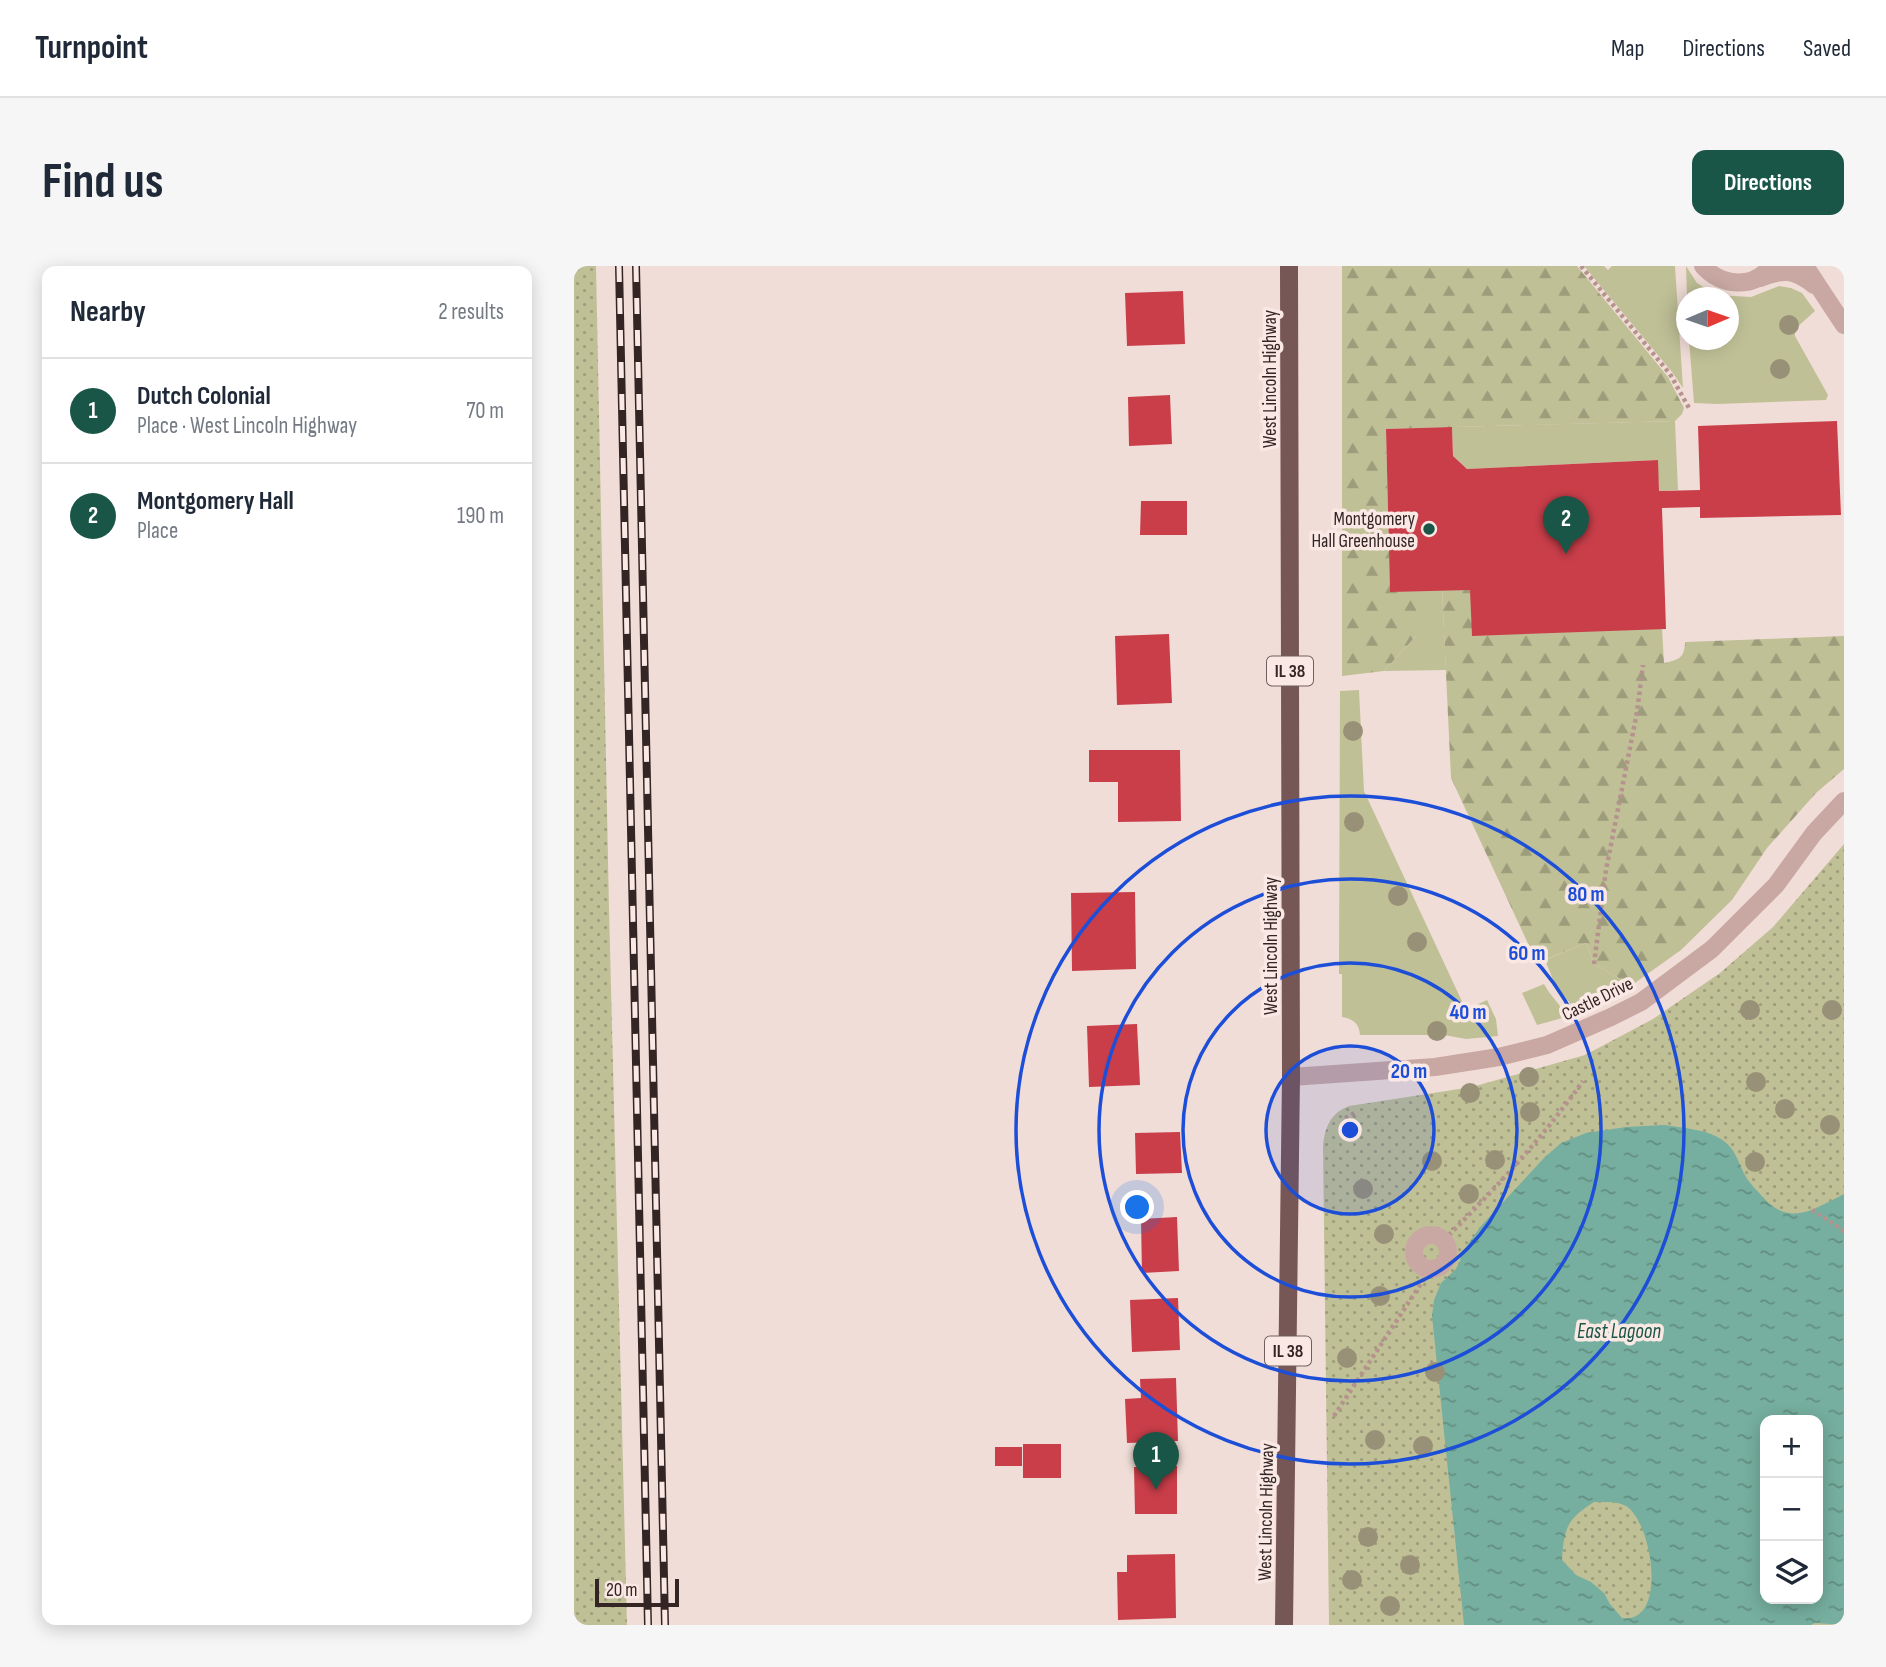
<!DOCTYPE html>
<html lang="en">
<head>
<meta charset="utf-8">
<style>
	body { margin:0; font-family:"Sofia Sans Condensed",sans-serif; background:#f6f6f7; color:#1f2937 }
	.controls { position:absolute; right:21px; bottom:21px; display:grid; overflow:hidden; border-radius:14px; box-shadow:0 4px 18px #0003 }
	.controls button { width:63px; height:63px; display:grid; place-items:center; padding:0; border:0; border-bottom:2px solid #e0e1e3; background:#fff; color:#1f2937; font:35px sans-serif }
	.compass { position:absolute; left:1102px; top:21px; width:63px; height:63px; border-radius:50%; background:#fff; box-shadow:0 4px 18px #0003; rotate:88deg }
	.scale { position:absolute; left:21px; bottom:18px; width:84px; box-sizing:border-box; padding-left:7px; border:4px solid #342525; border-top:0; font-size:19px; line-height:24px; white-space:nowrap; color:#342525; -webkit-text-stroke:5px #f9e8e3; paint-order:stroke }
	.you { position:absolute; left:564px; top:942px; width:24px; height:24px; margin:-18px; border:5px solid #fff; border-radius:50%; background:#1a73e8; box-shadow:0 0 0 10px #1a73e833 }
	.badge { display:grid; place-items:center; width:46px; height:46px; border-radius:50%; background:#1a5647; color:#fff; font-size:23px; font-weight:700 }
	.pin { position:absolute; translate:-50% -58px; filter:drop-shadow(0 2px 4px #0008) }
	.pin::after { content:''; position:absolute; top:37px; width:24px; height:21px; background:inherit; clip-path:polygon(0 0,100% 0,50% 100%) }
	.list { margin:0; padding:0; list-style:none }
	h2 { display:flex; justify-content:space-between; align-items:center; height:91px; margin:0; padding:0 28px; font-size:30px }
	h2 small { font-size:23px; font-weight:400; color:#747a83 }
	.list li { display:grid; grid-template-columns:46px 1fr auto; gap:21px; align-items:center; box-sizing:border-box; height:105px; padding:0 28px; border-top:2px solid #e0e1e3 }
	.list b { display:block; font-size:26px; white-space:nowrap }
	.list p { margin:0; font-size:23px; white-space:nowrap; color:#747a83 }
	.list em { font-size:23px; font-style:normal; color:#747a83 }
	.icon { flex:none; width:38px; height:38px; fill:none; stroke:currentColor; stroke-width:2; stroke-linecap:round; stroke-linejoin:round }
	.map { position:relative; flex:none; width:1270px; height:1359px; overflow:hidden; border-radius:14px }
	header { display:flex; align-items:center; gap:42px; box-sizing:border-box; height:98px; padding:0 35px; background:#fff; border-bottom:2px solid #e0e1e3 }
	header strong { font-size:33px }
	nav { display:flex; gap:38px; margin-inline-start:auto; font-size:24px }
	.intro { display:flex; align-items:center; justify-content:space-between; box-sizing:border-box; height:168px; padding:0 42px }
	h1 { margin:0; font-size:49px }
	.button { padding:18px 32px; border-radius:14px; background:#1a5647; color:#fff; font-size:24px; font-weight:700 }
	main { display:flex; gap:42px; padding:0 42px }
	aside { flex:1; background:#fff; border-radius:14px; box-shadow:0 4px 18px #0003 }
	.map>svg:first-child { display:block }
	.grass { fill:#c0c097 }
	.forest { fill:url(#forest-firs) }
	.park { fill:url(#park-dots); fill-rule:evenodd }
	.water { fill:url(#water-ripples); fill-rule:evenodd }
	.building { fill:#c93e49 }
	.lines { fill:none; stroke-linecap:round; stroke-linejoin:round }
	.path { stroke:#b5928d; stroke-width:4.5; stroke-dasharray:3.5 3.5; stroke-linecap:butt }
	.minor { stroke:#c9a8a3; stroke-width:18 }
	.major { stroke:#775656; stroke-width:18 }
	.rail-casing { stroke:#342525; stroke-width:8 }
	.rail { stroke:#f9e8e3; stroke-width:5; stroke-dasharray:16; stroke-linecap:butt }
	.tree { fill:#999177 }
	.ring { fill:none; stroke:#1d4ed8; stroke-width:3.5 }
	.poi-dot { fill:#1a5647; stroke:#f9e8e3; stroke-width:2.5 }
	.labels { text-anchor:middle; stroke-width:7; stroke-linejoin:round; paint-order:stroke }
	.shield { fill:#f9e8e3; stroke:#6f605e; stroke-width:2 }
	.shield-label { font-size:18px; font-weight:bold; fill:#342525 }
	.street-label { font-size:19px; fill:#342525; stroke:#f9e8e3 }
	.poi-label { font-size:19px; fill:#342525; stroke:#f9e8e3; text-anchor:end }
	.water-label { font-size:21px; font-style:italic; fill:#1a5647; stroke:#f9e8e3 }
	.centre { fill:#1d4ed8; stroke:#f9e8e3; stroke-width:3.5 }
	.ring-label { font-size:21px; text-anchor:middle; font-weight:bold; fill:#1d4ed8; stroke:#f9e8e3; stroke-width:7; stroke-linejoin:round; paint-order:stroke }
</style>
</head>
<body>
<header>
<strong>Turnpoint</strong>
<nav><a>Map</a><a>Directions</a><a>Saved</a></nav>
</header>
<div class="intro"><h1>Find us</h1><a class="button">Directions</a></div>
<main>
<aside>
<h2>Nearby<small>2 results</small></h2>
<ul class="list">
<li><span class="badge">1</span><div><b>Dutch Colonial</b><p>Place · West Lincoln Highway</p></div><em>70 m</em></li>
<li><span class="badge">2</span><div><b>Montgomery Hall</b><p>Place</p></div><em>190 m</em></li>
</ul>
</aside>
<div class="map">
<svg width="1270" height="1359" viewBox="0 0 1270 1359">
	<defs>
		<pattern id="forest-firs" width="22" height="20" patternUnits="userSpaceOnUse" patternTransform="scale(1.75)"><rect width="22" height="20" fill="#c0c097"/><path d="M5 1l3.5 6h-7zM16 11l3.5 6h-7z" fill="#9d9c7b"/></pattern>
		<pattern id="park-dots" width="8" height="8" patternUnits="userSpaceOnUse" patternTransform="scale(1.75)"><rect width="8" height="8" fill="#c0c097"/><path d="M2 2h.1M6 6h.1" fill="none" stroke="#9d9c7b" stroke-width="1.8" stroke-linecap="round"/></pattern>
		<pattern id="water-ripples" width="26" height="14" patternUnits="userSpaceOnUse" patternTransform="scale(1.75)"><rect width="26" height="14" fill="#76af9f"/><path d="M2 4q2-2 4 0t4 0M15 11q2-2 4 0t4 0" fill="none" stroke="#628e81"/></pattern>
	</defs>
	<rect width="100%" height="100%" fill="#f1ddd7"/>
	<path class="grass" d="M1010,0H1030L1034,4L1038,0H1101L1109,122L1098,106Z
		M1112,0L1123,17L1142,29L1177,31L1205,20L1217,22L1228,27L1241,45L1221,63V70L1254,129L1252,134L1143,138L1120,137L1115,74H1154V32L1113,31Z
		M1101,155L1104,224L1085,225L1083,194L893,203L879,190L878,161Z
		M868,324L872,404L810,405L842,370V325Z
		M785,424L790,525L892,744L913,734L922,753L924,770L892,773L870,769H786C785,757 779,753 768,751V708H765L766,425Z
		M1012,677L1020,698L1045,712L1051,724L1001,747L996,737L982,721L971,694Z
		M970,718C976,730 987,738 992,751L963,759L948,727Z"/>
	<path class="forest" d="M768,0H1003L1094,111L1110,142L1108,148L1101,155L812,163L816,325H842V370L810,405L768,410Z
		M868,324H896L1088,363L1090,397C1104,394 1111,392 1111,376L1270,370V503L1242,527L1193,582L1158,634L1107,684L1051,724L1045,712L1020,698L1012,677L963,697L877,512Z"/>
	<path class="park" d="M0,0H22L35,642L53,1359H0Z
		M1270,578V1359H755L749,882C750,863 756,847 775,840L898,821L1011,789L1079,753L1146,707L1199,661ZM1191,1154H1244V1333H1191Z"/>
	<path class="water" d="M1090,859C1108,862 1132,863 1147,873C1162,883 1163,894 1171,909C1175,917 1182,923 1188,930C1215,962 1240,943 1270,928V1359L1241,1357L1237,1359H890L858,1050L860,1034L867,1017L881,1004L886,996L887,988L907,960L970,892L987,877L1012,867L1052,861ZM1191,1154H1244V1333H1191ZM1020,1236C1030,1236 1044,1235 1052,1240C1079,1257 1094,1359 1048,1352L1036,1338L1030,1327L1017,1316L1002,1309L988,1294C990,1262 993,1253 1020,1236Z"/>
	<path class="building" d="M609,25L611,78L553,80L551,27Z
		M596,129L598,178L555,180L554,131Z
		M1263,155L1267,249L1126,252V241L1088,242L1092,363L898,370L896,324L816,326L812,163L878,161L879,190L893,203L1084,194L1085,225L1126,224L1124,160Z
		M567,235H613V269H566Z
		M595,368L598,437L543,439L541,370Z
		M515,484H606L607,555L544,556V516H515Z
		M561,626L562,703L498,705L497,627Z
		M563,758L566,819L515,821L513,760Z
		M606,866L608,907L562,908L561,867Z
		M603,951L605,1005L568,1007L567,953Z
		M604,1032L606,1084L558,1086L556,1034Z
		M602,1112L604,1175L553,1177L551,1133L567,1132L566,1113Z
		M449,1178H487V1212H449Z
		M421,1181H448V1200H421Z
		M603,1200V1248H561L560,1201Z
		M601,1288L602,1352L544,1354L543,1306H553V1289Z"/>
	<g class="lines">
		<path class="path" d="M1007,0L1096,108L1115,142
			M1020,698L1032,604L1063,446L1069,399
			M771,852L783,846
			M1238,944L1270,965
			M760,1150L850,1013L854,1003C871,1003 879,989 869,975C919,925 968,873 1009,815"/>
		<path class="minor" d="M1129,0C1147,20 1179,24 1197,0
			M1231,0L1270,59
			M1186,12C1209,3 1220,3 1240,19
			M717,811L861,801L925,791L973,779L1037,751L1067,736L1138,683L1202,619L1240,567L1270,535
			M840 986a17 17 0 1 1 34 0a17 17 0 1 1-34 0Z"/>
		<path class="major" d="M710,1359L717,811L715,0"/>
		<defs>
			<path id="rail" d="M45,0L74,1359
				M62,0L91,1359"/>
		</defs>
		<use href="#rail" class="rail-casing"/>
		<use href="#rail" class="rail"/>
	</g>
	<g class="tree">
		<circle cx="1215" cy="59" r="10"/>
		<circle cx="1206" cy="103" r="10"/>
		<circle cx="779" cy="465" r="10"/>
		<circle cx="780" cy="556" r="10"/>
		<circle cx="824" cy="630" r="10"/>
		<circle cx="843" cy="676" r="10"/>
		<circle cx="1176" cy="744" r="10"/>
		<circle cx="1258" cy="744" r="10"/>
		<circle cx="863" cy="765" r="10"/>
		<circle cx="955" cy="811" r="10"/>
		<circle cx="1182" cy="816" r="10"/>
		<circle cx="896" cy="827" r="10"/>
		<circle cx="1211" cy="843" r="10"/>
		<circle cx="956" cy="846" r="10"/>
		<circle cx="1256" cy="859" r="10"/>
		<circle cx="921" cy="894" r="10"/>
		<circle cx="858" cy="895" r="10"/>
		<circle cx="1181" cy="896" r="10"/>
		<circle cx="789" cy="923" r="10"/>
		<circle cx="895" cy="928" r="10"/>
		<circle cx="810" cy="968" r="10"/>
		<circle cx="806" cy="1030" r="10"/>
		<circle cx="773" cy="1092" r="10"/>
		<circle cx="861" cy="1106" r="10"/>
		<circle cx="801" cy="1174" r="10"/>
		<circle cx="849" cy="1180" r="10"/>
		<circle cx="794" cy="1271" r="10"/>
		<circle cx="836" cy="1299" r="10"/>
		<circle cx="778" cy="1314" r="10"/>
		<circle cx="816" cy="1340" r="10"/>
	</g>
	<circle cx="776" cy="864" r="84" fill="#1d4ed8" fill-opacity=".12"/>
	<g class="ring">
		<circle cx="776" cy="864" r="84"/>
		<circle cx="776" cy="864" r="167"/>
		<circle cx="776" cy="864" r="251"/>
		<circle cx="776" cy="864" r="334"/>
	</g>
	<circle class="poi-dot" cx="855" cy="263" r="7"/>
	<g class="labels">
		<g class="shield">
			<rect x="693" y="390.5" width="46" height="29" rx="5"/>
			<rect x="691" y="1070.5" width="46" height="29" rx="5"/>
		</g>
		<g class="shield-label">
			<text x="716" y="411">IL 38</text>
			<text x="714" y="1091">IL 38</text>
		</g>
		<g class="street-label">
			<text transform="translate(695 113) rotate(-90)" y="7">West Lincoln Highway</text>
			<text transform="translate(696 680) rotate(-90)" y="7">West Lincoln Highway</text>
			<text transform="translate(1023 732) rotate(-26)" y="7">Castle Drive</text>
			<text transform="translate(691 1246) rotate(-89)" y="7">West Lincoln Highway</text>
		</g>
		<g class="poi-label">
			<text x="841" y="259">Montgomery<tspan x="841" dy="22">Hall Greenhouse</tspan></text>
		</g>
		<g class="water-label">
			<text x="1045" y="1072">East Lagoon</text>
		</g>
	</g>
	<circle cx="776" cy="864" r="10" class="centre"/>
	<g class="ring-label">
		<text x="1012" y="635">80 m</text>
		<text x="953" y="694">60 m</text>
		<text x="894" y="753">40 m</text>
		<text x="835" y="812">20 m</text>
	</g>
</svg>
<div class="controls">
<button>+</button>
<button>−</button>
<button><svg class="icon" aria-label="layers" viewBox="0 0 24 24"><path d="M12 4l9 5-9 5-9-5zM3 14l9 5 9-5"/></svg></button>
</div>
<svg class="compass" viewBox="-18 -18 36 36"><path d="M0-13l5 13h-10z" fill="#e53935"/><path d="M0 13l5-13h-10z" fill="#747a83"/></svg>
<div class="scale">20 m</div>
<div class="you"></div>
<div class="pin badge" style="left:582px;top:1224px">1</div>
<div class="pin badge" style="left:992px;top:288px">2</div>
</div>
</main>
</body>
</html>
